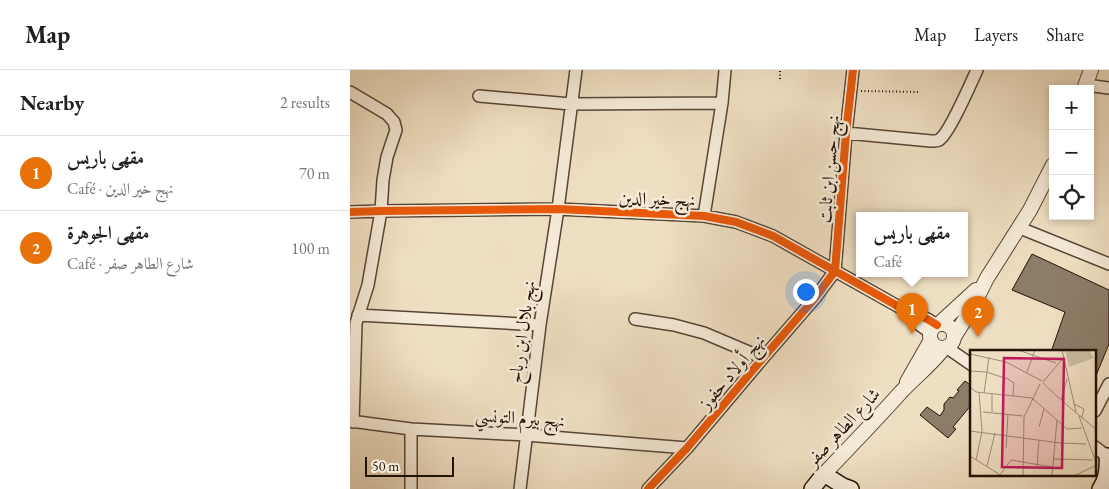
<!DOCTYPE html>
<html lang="en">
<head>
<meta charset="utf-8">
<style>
	body { margin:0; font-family:"EB Garamond",Amiri,serif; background:#f2f2f2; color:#202124 }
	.controls { position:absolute; right:15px; top:15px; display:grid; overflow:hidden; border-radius:0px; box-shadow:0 2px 8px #0003 }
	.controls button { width:45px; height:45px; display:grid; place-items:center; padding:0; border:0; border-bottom:1px solid #e0e0e0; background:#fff; color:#202124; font:25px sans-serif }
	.scale { position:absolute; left:15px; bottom:12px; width:89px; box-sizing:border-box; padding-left:5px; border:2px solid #231208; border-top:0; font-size:14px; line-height:18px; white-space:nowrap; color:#231208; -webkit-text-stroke:4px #f5ead7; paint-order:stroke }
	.you { position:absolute; left:455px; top:221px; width:18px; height:18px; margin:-12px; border:4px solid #fff; border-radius:50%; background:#1a73e8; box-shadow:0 0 0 8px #1a73e833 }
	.badge { display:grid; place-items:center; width:32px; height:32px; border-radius:50%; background:#0b8043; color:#fff; font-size:16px; font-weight:700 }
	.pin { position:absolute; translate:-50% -41px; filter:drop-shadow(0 1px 2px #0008) }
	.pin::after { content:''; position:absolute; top:26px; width:18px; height:15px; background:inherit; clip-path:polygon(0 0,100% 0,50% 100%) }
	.popup { position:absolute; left:506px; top:142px; width:112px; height:65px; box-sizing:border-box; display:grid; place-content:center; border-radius:0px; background:#fff; filter:drop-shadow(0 1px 4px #0005); font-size:16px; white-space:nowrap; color:#757577 }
	.popup b { font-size:19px; color:#202124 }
	.popup::after { content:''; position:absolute; left:50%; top:100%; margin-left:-10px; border:10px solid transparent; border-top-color:#fff }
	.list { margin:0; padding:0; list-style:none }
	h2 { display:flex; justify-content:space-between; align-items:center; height:65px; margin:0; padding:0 20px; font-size:21px }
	h2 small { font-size:16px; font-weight:400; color:#757577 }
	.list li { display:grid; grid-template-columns:32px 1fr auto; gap:15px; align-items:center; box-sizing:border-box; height:75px; padding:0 20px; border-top:1px solid #e0e0e0 }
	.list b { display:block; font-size:19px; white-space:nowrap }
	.list p { margin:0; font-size:16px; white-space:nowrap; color:#757577 }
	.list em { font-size:16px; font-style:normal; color:#757577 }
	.icon { flex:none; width:28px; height:28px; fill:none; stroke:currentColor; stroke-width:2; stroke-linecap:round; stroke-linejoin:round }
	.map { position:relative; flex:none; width:759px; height:419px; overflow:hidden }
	header { display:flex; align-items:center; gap:30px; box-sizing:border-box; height:70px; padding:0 25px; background:#fff; border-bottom:1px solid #e0e0e0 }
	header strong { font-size:24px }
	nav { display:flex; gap:28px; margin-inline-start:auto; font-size:18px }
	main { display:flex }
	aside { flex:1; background:#fff }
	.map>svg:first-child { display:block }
	.building { fill:#8d7d69; stroke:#231208 }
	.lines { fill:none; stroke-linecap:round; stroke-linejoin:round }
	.minor-casing { stroke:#564536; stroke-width:14 }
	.tertiary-casing { stroke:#564536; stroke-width:16 }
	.secondary-casing { stroke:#231208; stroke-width:18 }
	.path { stroke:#231208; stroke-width:2; stroke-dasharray:1 2.5; stroke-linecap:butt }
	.minor { stroke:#f5ead7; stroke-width:11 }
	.tertiary { stroke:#f5ead7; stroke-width:14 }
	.secondary { stroke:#f5ead7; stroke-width:15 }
	.cycleway-casing { stroke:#f5ead7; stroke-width:11 }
	.cycleway { stroke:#e8590c; stroke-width:8 }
	.labels { text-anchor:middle; stroke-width:5; stroke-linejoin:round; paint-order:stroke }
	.street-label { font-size:18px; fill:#231208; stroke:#f5ead7 }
	.inset-road { fill:none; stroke:#9d8d78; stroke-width:1 }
	.view { fill:#c2185b; fill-opacity:0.15; stroke:#c2185b; stroke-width:2.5 }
	.inset-edge { fill:none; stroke:#231208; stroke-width:2.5 }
</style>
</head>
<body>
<header>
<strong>Map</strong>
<nav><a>Map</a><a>Layers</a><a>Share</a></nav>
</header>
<main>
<aside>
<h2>Nearby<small>2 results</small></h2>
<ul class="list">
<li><span class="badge" style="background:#e8710a">1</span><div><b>مقهى باريس</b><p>Café · نهج خير الدين</p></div><em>70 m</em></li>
<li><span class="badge" style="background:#e8710a">2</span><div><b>مقهى الجوهرة</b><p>Café · شارع الطاهر صفر</p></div><em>100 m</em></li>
</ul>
</aside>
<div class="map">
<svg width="759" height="419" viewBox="0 0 759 419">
	<rect width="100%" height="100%" fill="#efdfc2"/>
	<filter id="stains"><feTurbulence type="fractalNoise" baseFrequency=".004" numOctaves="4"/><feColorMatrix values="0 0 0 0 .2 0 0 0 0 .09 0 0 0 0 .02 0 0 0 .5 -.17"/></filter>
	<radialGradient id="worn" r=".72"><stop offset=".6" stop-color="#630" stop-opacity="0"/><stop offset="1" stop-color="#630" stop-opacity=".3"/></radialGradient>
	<path class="building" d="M682,184L759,220V274L745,308V282H701L715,242L662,220Z
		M615,311L622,316V334L603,357L606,359L598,368L570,345L577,337L590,346L594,340V334L600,327L603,328L609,321L607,320Z"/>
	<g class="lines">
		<defs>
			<path id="minor" d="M736,15L759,18
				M0,22L37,44L44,52L46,60L37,87L33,110L31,141L18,215L6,253L3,352
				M129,26L221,34L372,33
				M496,63L581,71C583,71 587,71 589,70C599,64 621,13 627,0
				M0,142L31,141L208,139L354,146L386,152L423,166L551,238C564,242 575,247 587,255
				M354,146L372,33L375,0
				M670,158L759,194
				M554,241L560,248L581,263
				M8,245L190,255
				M285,249L324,255L354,263L413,288
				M596,277L622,295
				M745,341L759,314
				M0,351L61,359L176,365L337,378
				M745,377L757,386L759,389
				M61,419V359
				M170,419L190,255L208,139L226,0
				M298,419L337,378L413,288L465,228L485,201L496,63L503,0"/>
			<path id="tertiary" d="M734,19L741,0
				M589,254L626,220
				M580 266a12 12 0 1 1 24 0a12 12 0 1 1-24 0Z
				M604,267L622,238L637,208L680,140L703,95
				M557,312L581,270
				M474,404C500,377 526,350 551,322C566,306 580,296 594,278"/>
			<path id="secondary" d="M462,419L474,404L493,416L501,419
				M750,419C757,409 758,398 757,386L759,387"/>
		</defs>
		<use href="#minor" class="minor-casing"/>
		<use href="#tertiary" class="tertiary-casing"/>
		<use href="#secondary" class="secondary-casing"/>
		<path class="path" d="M430,9V0
			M511,21L570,22"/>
		<use href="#minor" class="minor"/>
		<use href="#tertiary" class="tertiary"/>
		<use href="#secondary" class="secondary"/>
		<defs>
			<path id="cycleway" d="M0,142L31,141L208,139L354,146L386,152L423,166L551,238C564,242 575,247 587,255
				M298,419L337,378L413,288L465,228L485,201L496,63L503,0"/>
		</defs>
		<use href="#cycleway" class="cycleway-casing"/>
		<use href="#cycleway" class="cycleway"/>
	</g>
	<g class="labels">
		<g class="street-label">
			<text transform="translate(479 99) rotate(-85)" y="6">نهج حسن ابن ثابت</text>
			<text transform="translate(307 129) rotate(2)" y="6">نهج خير الدين</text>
			<text transform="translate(172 262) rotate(-82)" y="6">نهج بلال ابن رباح</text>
			<text transform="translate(382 302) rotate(-50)" y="6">نهج أولاد حفوز</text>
			<text transform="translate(170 348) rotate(4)" y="6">نهج بيرم التونسي</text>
			<text transform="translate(493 357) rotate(-47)" y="6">شارع الطاهر صفر</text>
		</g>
	</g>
	<g transform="translate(620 280)">
		<rect width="126" height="126" fill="#efdfc2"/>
		<path d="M95,0H119L124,8L99,17Z" fill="#ccbca2"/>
		<path class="inset-road" d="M48,0L86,13M92,0L106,62M0,4L36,12L72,31M0,21L16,22L38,29L44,33L43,46M57,22L65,0M97,29L91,50L127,80M73,32L94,7M73,33L90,49M0,37L6,42L62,48L97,79L112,78M14,43L19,7M104,54L114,59L112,67M13,62L53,66M22,62V44M109,66L127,115M69,77L74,59M0,81L90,93L116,94M36,98L38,64M0,106L32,126M84,109L123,110M6,110L12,81L9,42M17,116L25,83M67,116L69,90M30,125L41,110L82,117M53,126L54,67L70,34M82,126L87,70M104,126L127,115"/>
		<path class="view" d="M34,8L94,9L92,118L32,117Z"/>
		<rect width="126" height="126" class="inset-edge"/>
	</g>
	<rect width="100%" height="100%" filter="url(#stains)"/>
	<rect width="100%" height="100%" fill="url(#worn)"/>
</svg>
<div class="controls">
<button>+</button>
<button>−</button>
<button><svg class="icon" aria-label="locate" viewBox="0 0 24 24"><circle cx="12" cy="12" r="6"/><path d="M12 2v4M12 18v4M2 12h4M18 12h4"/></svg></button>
</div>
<div class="scale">50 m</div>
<div class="you"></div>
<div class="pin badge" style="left:562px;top:264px;background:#e8710a">1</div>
<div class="popup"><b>مقهى باريس</b>Café</div>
<div class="pin badge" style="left:628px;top:267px;background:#e8710a">2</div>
</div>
</main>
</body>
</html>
